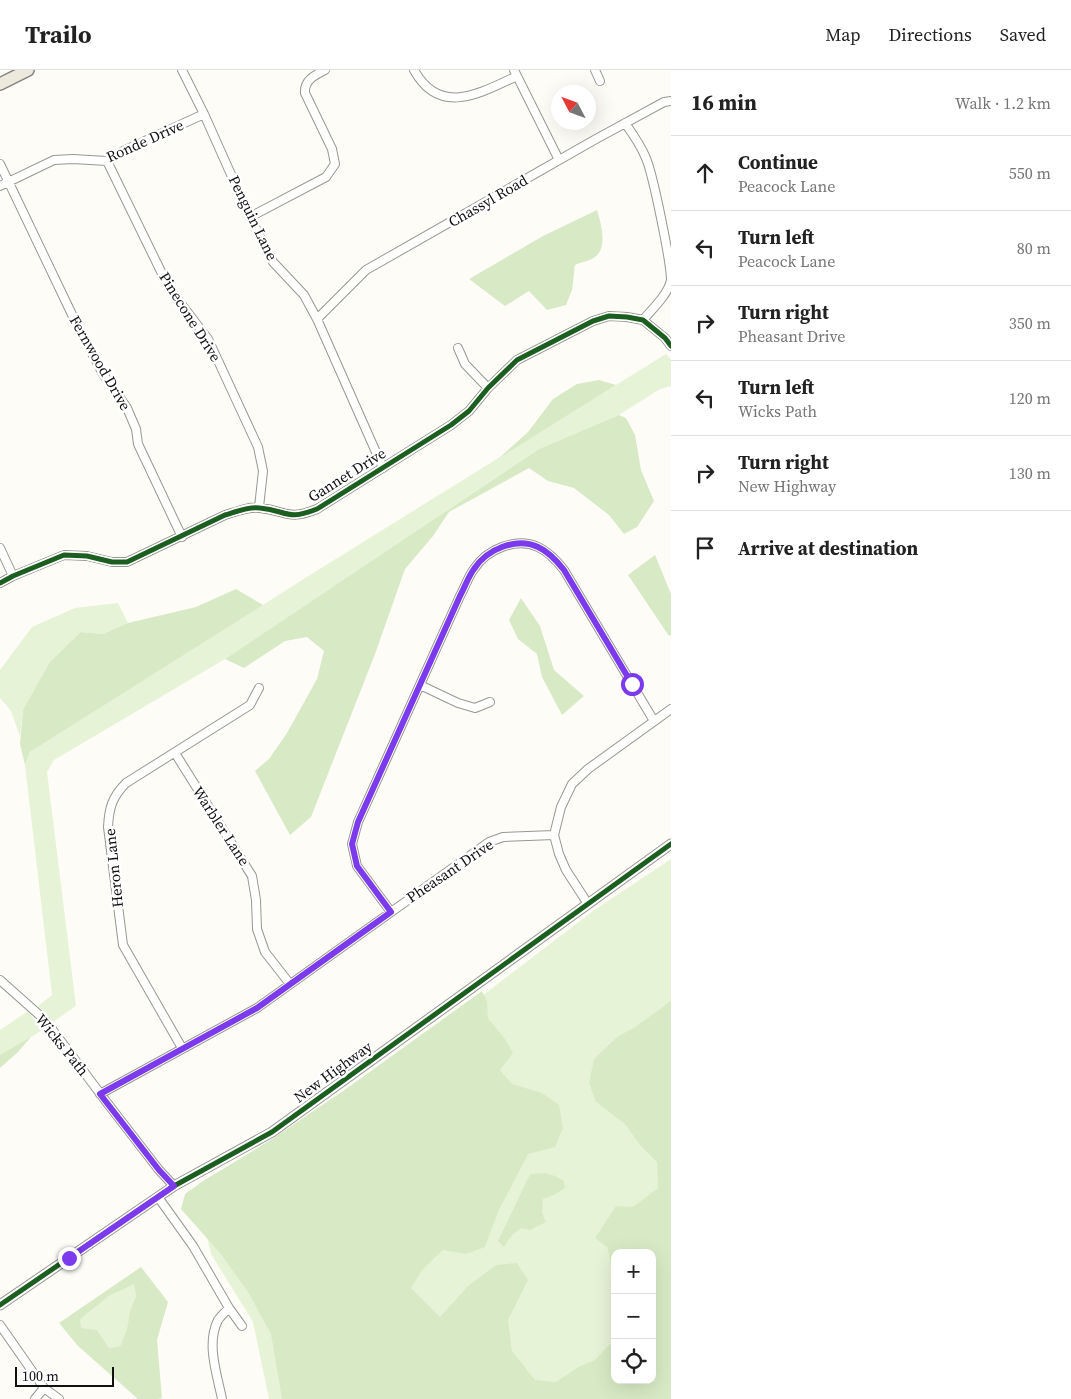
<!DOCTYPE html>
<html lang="en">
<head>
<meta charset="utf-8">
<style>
	body { margin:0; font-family:"Source Serif 4",serif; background:#f2f2f2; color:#222 }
	.controls { position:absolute; right:15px; bottom:15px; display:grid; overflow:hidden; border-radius:10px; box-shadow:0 5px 20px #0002 }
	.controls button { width:45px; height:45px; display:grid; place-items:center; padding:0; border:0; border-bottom:1px solid #e0e0e0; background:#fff; color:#222; font:25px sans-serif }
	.compass { position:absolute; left:551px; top:15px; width:45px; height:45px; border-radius:50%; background:#fff; box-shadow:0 5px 20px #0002; rotate:311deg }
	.scale { position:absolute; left:15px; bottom:12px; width:99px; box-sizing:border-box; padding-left:5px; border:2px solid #111; border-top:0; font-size:14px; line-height:18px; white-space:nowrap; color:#111; -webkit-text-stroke:4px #fff; paint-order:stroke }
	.stop { position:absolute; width:15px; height:15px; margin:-11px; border:4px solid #7c3aed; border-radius:50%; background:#fff }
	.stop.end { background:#7c3aed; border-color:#fff; box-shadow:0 1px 5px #0008 }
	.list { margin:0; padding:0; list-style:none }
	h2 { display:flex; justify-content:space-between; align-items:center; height:65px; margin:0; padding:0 20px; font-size:21px }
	h2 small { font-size:16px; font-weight:400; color:#767676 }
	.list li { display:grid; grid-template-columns:32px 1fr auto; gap:15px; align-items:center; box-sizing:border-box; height:75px; padding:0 20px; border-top:1px solid #e0e0e0 }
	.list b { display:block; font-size:19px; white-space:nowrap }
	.list p { margin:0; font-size:16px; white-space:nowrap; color:#767676 }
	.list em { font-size:16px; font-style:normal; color:#767676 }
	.icon { flex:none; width:28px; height:28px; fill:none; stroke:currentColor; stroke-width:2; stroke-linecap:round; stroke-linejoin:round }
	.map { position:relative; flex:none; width:671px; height:1329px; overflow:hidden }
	header { display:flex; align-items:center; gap:30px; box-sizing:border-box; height:70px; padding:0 25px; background:#fff; border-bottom:1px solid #e0e0e0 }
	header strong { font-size:24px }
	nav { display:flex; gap:28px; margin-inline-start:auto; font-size:18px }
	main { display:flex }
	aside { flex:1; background:#fff }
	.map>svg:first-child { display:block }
	.green { fill:#e7f3d7; fill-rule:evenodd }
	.forest { fill:#d8eac5; fill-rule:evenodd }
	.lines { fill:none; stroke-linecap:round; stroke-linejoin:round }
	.minor-casing { stroke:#979795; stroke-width:10 }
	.tertiary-casing { stroke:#979795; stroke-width:11 }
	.primary-casing { stroke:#858482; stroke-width:14 }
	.minor { stroke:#fffffe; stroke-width:8 }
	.tertiary { stroke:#fffffe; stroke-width:9 }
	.primary { stroke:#ede9dc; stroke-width:11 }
	.cycleway-casing { stroke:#fff; stroke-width:8 }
	.cycleway { stroke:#1b5e20; stroke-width:5 }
	.route { stroke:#7c3aed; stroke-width:6 }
	.labels { text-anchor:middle; stroke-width:5; stroke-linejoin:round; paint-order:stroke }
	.street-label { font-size:15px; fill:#111; stroke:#fff }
</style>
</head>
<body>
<header>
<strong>Trailo</strong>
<nav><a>Map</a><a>Directions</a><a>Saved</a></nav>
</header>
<main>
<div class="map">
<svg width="671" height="1329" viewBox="0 0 671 1329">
	<rect width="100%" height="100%" fill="#fdfcf7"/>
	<path class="green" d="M666,284L671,290V316L660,319L619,345L539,379L225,589L54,690L47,702L76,936L53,952L38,936L52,925L25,695L30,682L310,505Z
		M118,533L128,553L103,564L81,562L23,640L20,667L11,641L0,628V600L32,557L75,538Z
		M671,789V1329H269L253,1252L211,1184L201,1141L593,841ZM615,1183H652V1310H615Z
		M28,941L42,960L0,987V960Z
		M134,1213L136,1226L130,1241L128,1260L120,1276L109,1278L97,1260L81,1259L79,1249L109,1226Z"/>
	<path class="forest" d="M597,140C601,153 608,178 595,187C590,191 581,192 575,195L572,220L566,235L547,240L529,221L505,236L469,209L543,166Z
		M599,310L616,315L499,388L528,362L553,329L577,314Z
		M619,345L626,348L635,365L641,400L654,431L637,457L624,464L609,445L574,418L548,411L529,398L449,442L433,466L405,499L375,584L311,747L290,765L255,701L269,689L287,663L317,609L324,581L307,567L285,571L244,598L225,589L539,379Z
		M655,485L671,524V565L669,566L628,505Z
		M236,519L263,535L30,682L25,695L20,674L23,640L50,592L81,562L103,564L128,553L196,537Z
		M521,528L540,556L554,600L584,626L562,645L542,607L537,584L518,569L509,550Z
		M482,921L487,931L488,948L505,969L513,983L500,1000L512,1014L542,1023L559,1035L563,1058L555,1077L528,1084L498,1142L485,1177L466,1184L443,1180L422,1200L411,1218L440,1247L468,1216L496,1195L517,1193L528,1210L508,1250L512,1281L535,1310L556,1312L580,1296L595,1290L610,1274L615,1271V1310H652V1183H615V1221L608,1178L595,1168L616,1136L633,1137L658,1118L657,1092L640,1075L625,1054L596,1032L589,1013L594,989L617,967L635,957L671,931V1329H282L271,1264L248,1222L220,1183L181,1139L185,1124L203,1111L269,1071L346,1019Z
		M31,967L18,982L0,998V985Z
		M544,1103L555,1106L564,1111L565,1118L554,1125L543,1129L542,1142L546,1152L530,1160L521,1158L511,1166L504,1177L498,1171L530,1104Z
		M141,1197L168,1232L157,1270L162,1328L158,1329H138L78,1276L59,1253ZM134,1214L136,1226L130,1241L127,1260L120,1276L109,1278L97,1260L81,1258L80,1249L109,1226Z"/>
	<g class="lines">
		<defs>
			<path id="minor" d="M182,0L204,44L250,147L273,192L304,225L317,249L383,398
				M414,0C440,47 480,23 517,6
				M514,0L559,90
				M595,0L600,11
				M625,53C632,63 640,74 645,86C653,102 671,194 671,210C668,225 652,239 643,250
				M107,91L169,218L208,269L258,377L263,401L259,437
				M0,94L77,255L103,304L127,338L136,359L138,374L182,467
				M0,116L54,90L73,89L107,91L123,81L204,44
				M250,147L326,107L335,94L332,79L305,23C304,10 315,5 325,0
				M317,249L366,200L596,69L664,32L671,31
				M458,278L465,294L488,318
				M0,478L13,506
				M0,513L13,506L64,485L87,486L112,492H127L225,445C235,442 249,436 260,438C288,441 287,451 317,439L451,355L469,341L488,318L517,290L593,251L609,246L627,247L643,250L665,268L671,276
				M420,615L458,633L475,638L490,632
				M175,683L252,806L256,830L257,859L265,882L290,914
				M588,834L566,800L559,784L554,765L561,737L572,714L588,699L671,639
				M391,842L357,796L352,774L358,752L460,526C465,517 468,507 474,499C487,479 516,467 538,477C549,482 557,491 564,500L654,651
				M0,910L45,950L108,1034L159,1100L174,1116
				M182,978L123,875L108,757C109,738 112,727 126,713L250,635L259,618
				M100,1024L257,938L489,772L503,767L554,765
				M158,1127L193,1176L229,1238L242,1256
				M0,1255L44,1318L59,1329
				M35,1329L44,1318
				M222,1329C217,1304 206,1274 218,1250C221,1246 225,1242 229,1238"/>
			<path id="tertiary" d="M0,1235L174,1116L272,1062L671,774"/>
			<path id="primary" d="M0,14L28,0"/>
		</defs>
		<use href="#minor" class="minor-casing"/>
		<use href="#tertiary" class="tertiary-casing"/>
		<use href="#primary" class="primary-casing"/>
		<use href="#minor" class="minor"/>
		<use href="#tertiary" class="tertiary"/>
		<use href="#primary" class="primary"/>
		<defs>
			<path id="cycleway" d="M0,513L13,506L64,485L87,486L112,492H127L225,445C235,442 249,436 260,438C288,441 287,451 317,439L451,355L469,341L488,318L517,290L593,251L609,246L627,247L643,250L665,268L671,276
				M0,1235L174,1116L272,1062L671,774"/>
		</defs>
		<use href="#cycleway" class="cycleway-casing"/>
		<use href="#cycleway" class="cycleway"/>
	</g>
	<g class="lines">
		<path class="route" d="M69,1188L174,1116L159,1100L100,1024L257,938L391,842L357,796L352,774L358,752L460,526C465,517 468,507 474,499C487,479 516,467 538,477C549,482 557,491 564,500L632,614"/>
	</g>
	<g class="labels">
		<g class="street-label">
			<text transform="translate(145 71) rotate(-24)" y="5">Ronde Drive</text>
			<text transform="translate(488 131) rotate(-30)" y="5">Chassyl Road</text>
			<text transform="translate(253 148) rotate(64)" y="5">Penguin Lane</text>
			<text transform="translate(190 247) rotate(58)" y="5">Pinecone Drive</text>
			<text transform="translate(100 293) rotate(60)" y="5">Fernwood Drive</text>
			<text transform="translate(347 405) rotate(-32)" y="5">Gannet Drive</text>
			<text transform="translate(221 756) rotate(57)" y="5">Warbler Lane</text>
			<text transform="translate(114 798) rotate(-96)" y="5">Heron Lane</text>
			<text transform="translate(450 801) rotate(-34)" y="5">Pheasant Drive</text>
			<text transform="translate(62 975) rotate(51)" y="5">Wicks Path</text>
			<text transform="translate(333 1002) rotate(-36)" y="5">New Highway</text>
		</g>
	</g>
</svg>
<div class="controls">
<button>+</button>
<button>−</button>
<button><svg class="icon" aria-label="locate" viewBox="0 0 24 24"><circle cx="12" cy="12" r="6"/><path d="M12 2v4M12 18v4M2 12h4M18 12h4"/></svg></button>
</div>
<svg class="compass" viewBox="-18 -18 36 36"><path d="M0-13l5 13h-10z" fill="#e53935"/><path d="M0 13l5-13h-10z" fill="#767676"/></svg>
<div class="scale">100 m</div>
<div class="stop" style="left:632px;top:614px"></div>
<div class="stop end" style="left:69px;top:1188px"></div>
</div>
<aside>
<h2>16 min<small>Walk · 1.2 km</small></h2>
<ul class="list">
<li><svg class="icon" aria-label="ahead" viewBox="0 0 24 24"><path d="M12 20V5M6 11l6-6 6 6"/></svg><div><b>Continue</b><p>Peacock Lane</p></div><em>550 m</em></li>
<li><svg class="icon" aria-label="left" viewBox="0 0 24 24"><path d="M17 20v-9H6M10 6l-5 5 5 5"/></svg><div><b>Turn left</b><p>Peacock Lane</p></div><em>80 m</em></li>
<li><svg class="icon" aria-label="right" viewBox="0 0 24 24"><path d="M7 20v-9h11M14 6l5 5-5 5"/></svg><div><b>Turn right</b><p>Pheasant Drive</p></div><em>350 m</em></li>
<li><svg class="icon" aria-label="left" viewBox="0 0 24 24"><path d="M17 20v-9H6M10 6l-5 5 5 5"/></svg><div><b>Turn left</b><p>Wicks Path</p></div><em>120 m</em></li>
<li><svg class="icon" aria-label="right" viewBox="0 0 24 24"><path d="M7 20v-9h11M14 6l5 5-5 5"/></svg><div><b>Turn right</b><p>New Highway</p></div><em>130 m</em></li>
<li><svg class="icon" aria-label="arrive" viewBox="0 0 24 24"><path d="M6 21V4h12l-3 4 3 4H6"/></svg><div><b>Arrive at destination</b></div></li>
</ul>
</aside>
</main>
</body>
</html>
